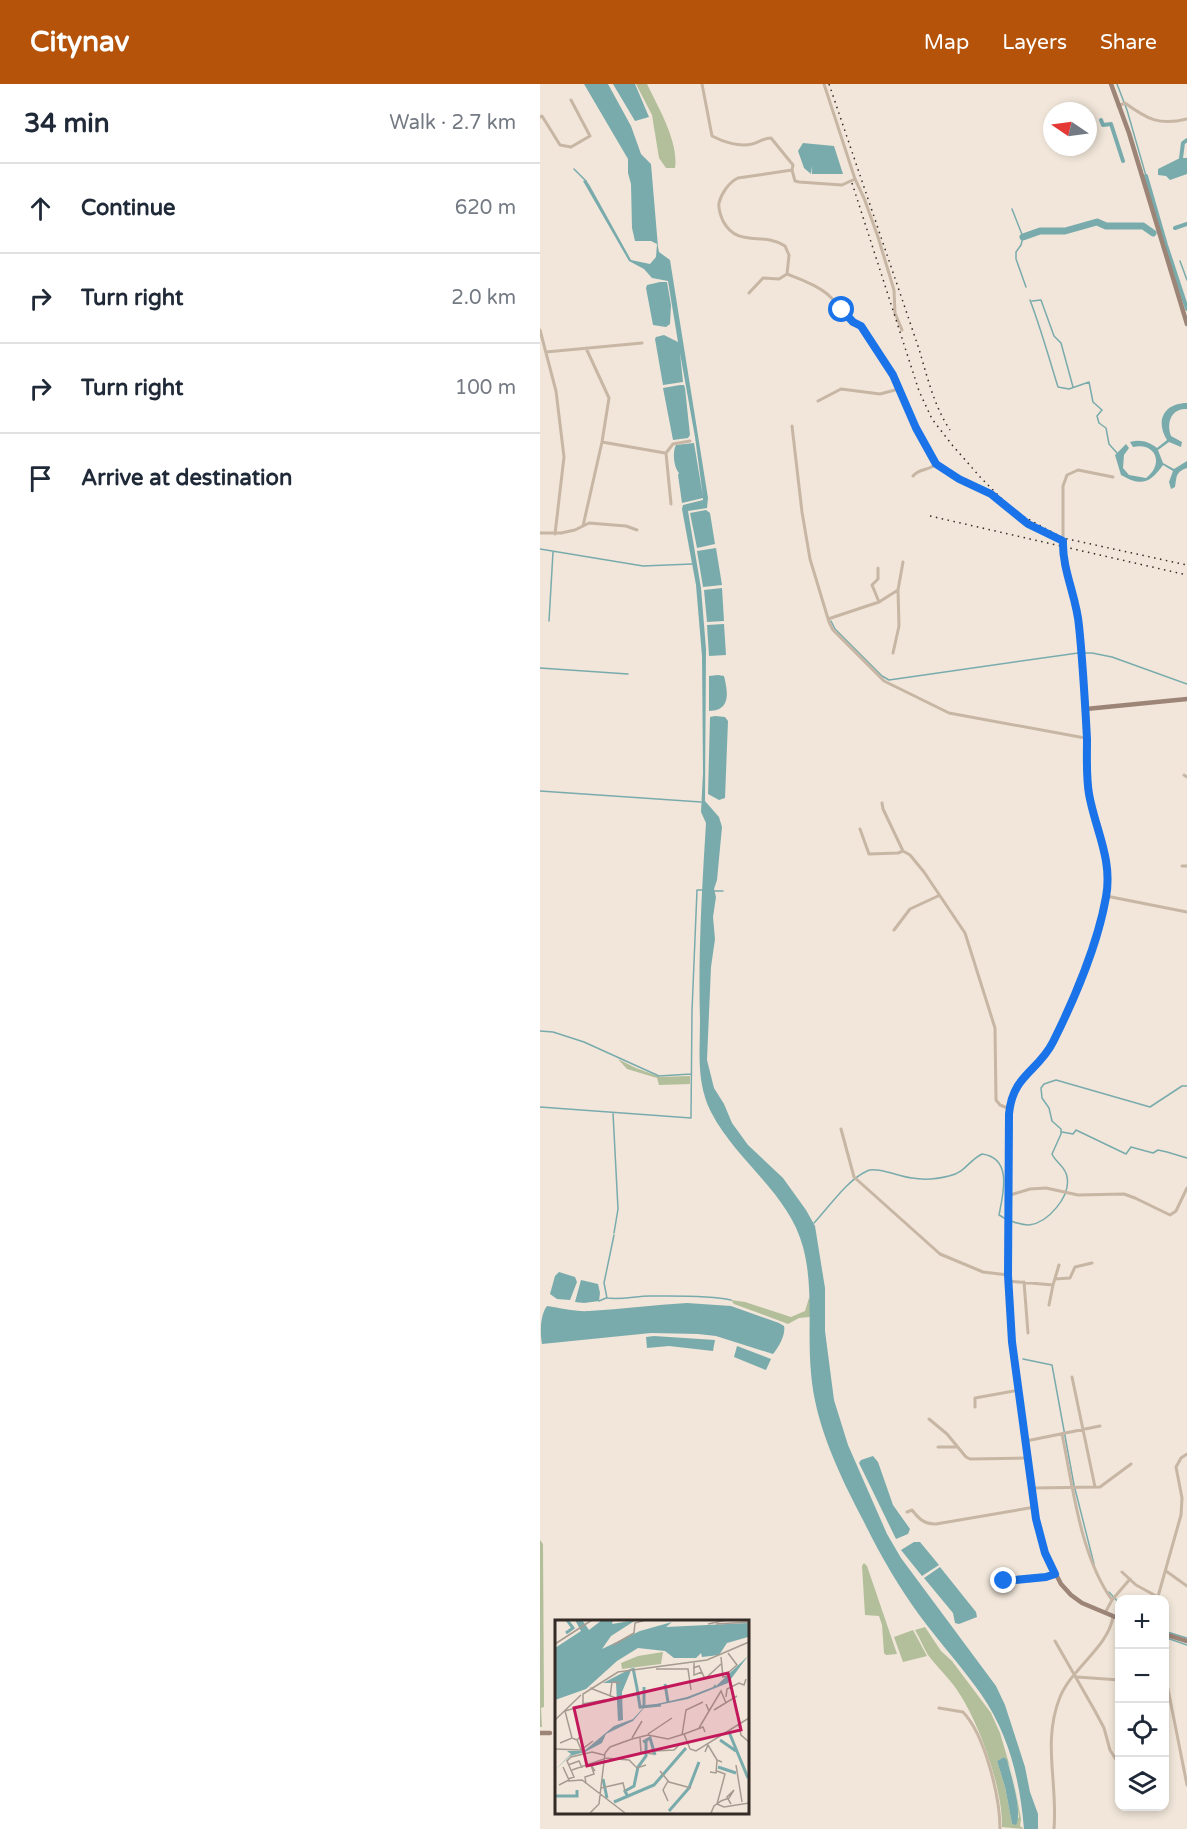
<!DOCTYPE html>
<html lang="en">
<head>
<meta charset="utf-8">
<style>
	body { margin:0; font-family:"Varela Round",sans-serif; background:#f2f2f3; color:#1f2937 }
	.controls { position:absolute; right:18px; bottom:18px; display:grid; overflow:hidden; border-radius:12px; box-shadow:0 3px 9px #0003 }
	.controls button { width:54px; height:54px; display:grid; place-items:center; padding:0; border:0; border-bottom:2px solid #e0e1e3; background:#fff; color:#1f2937; font:30px sans-serif }
	.compass { position:absolute; left:503px; top:18px; width:54px; height:54px; border-radius:50%; background:#fff; box-shadow:0 3px 9px #0003; rotate:283deg }
	.stop { position:absolute; width:18px; height:18px; margin:-14px; border:4px solid #1a73e8; border-radius:50%; background:#fff }
	.stop.end { background:#1a73e8; border-color:#fff; box-shadow:0 2px 6px #0008 }
	.list { margin:0; padding:0; list-style:none }
	h2 { display:flex; justify-content:space-between; align-items:center; height:78px; margin:0; padding:0 24px; font-size:26px }
	h2 small { font-size:20px; font-weight:400; color:#747a83 }
	.list li { display:grid; grid-template-columns:39px 1fr auto; gap:18px; align-items:center; box-sizing:border-box; height:90px; padding:0 24px; border-top:2px solid #e0e1e3 }
	.list b { display:block; font-size:22px; white-space:nowrap }
	.list em { font-size:20px; font-style:normal; color:#747a83 }
	.icon { flex:none; width:33px; height:33px; fill:none; stroke:currentColor; stroke-width:2; stroke-linecap:round; stroke-linejoin:round }
	.map { position:relative; flex:none; width:647px; height:1745px; overflow:hidden }
	header { display:flex; align-items:center; gap:36px; box-sizing:border-box; height:84px; padding:0 30px; background:#b45309; color:#fff }
	header strong { font-size:28px }
	nav { display:flex; gap:33px; margin-inline-start:auto; font-size:21px }
	main { display:flex }
	aside { flex:1; background:#fff }
	.map>svg:first-child { display:block }
	.green { fill:#b3bf9a; fill-rule:evenodd }
	.water { fill:#79abad }
	.lines { fill:none; stroke-linecap:round; stroke-linejoin:round }
	.stream { stroke:#79abad; stroke-width:1.5 }
	.canal { stroke:#79abad; stroke-width:4 }
	.river { stroke:#79abad; stroke-width:7 }
	.street { stroke:#c8b6a5; stroke-width:3 }
	.secondary { stroke:#9c8477; stroke-width:4.5 }
	.rail { stroke:#342b26; stroke-width:1.5; stroke-dasharray:1.5 4.5; stroke-linecap:butt }
	.route { stroke:#1a73e8; stroke-width:8 }
	.inset-river { fill:none; stroke:#79abad; stroke-width:3 }
	.inset-road { fill:none; stroke:#a59b91; stroke-width:1.5 }
	.view { fill:#c2185b; fill-opacity:0.15; stroke:#c2185b; stroke-width:3 }
	.inset-edge { fill:none; stroke:#342b26; stroke-width:3 }
</style>
</head>
<body>
<header>
<strong>Citynav</strong>
<nav><a>Map</a><a>Layers</a><a>Share</a></nav>
</header>
<main>
<aside>
<h2>34 min<small>Walk · 2.7 km</small></h2>
<ul class="list">
<li><svg class="icon" aria-label="ahead" viewBox="0 0 24 24"><path d="M12 20V5M6 11l6-6 6 6"/></svg><div><b>Continue</b></div><em>620 m</em></li>
<li><svg class="icon" aria-label="right" viewBox="0 0 24 24"><path d="M7 20v-9h11M14 6l5 5-5 5"/></svg><div><b>Turn right</b></div><em>2.0 km</em></li>
<li><svg class="icon" aria-label="right" viewBox="0 0 24 24"><path d="M7 20v-9h11M14 6l5 5-5 5"/></svg><div><b>Turn right</b></div><em>100 m</em></li>
<li><svg class="icon" aria-label="arrive" viewBox="0 0 24 24"><path d="M6 21V4h12l-3 4 3 4H6"/></svg><div><b>Arrive at destination</b></div></li>
</ul>
</aside>
<div class="map">
<svg width="647" height="1745" viewBox="0 0 647 1745">
	<rect width="100%" height="100%" fill="#f1e6d9"/>
	<path class="green" d="M96,0H107C118,23 139,58 135,84H126L119,74L112,31Z
		M78,975L96,984L120,993L150,992V1000L119,1001L117,994L87,985Z
		M269,1214L270,1215V1233L259,1234L248,1240L194,1220L191,1216L205,1218L251,1233L265,1227Z
		M0,1456L3,1460L4,1623L1,1624L2,1643H0Z
		M324,1479L327,1482L357,1570L346,1571L344,1569L342,1541L339,1532L325,1531L322,1482Z
		M385,1543L401,1567L412,1577L451,1629L460,1649L473,1693L481,1735L480,1742L484,1745L462,1743C463,1704 438,1635 415,1603C407,1592 396,1582 388,1571C383,1563 380,1554 375,1546ZM464,1673C474,1683 477,1718 479,1733L472,1740L465,1703L457,1677Z
		M373,1546L387,1572L363,1578L354,1553Z"/>
	<path class="water" d="M44,0H68L91,42L101,70L111,80L118,163L119,168L130,176L168,414L167,424L148,427L161,504L166,565L165,717L179,733L182,743L177,796L174,805L176,813L173,833L175,855L171,883L167,976L174,1004L184,1020L192,1039L208,1061L243,1094L266,1126L275,1142L285,1204V1247L294,1316L308,1361L347,1450L361,1474L456,1602L465,1621L485,1683L490,1708L498,1730V1745H484C480,1697 469,1650 441,1610C422,1583 400,1559 380,1532C359,1503 340,1471 324,1438C300,1392 275,1341 271,1289C267,1246 274,1204 263,1163C249,1109 196,1077 171,1028C156,998 160,968 160,936C158,871 162,804 166,739L161,728L163,689L162,572L156,501L142,425L143,421L163,416V414L142,419L138,391L139,389C134,384 132,368 136,361L154,359L163,413L155,353L140,269L143,298L123,301L115,255L116,253L124,251L138,258L128,197L112,194L104,185L89,177L43,97L46,96L50,102L91,176L110,180L116,173L117,160L111,157H95L92,144L91,100L88,89V75Z
		M73,0H95L109,33L95,37Z
		M263,59L294,62L303,90H272V82L271,90L264,84L258,67Z
		M640,74H647V90L630,96L626,92L618,91V85Z
		M120,198H127L131,221L130,240L126,243L113,241L106,204L107,201Z
		M140,301H144L145,304L150,351L148,354L133,356L123,304Z
		M647,319V325C631,324 626,339 631,352L642,358L641,363L629,358L618,366L623,379L634,385L647,377V384C635,388 637,393 635,403L631,405L629,398L633,387L623,381C610,399 602,403 581,391L575,371L586,360L589,364L584,371L583,384L589,391L606,394C625,379 615,358 593,363L590,358C601,355 609,358 617,364L627,356C615,337 624,319 647,319Z
		M166,426L170,429L175,460L157,464L150,429Z
		M176,464L182,501L163,503L157,467Z
		M182,504L184,537L167,538L164,506Z
		M184,540L186,571L169,572L167,541Z
		M178,591L184,592C188,608 191,627 169,627V592Z
		M175,632L185,633L188,637L185,714L179,716L168,710L170,633Z
		M19,1188L35,1193L37,1198L30,1216L17,1215L10,1210L15,1192Z
		M41,1196L58,1200L60,1209L59,1217L44,1219L35,1218Z
		M147,1219L191,1222L239,1239L244,1242C246,1250 239,1263 233,1270L176,1252L158,1250L111,1249L2,1260C0,1249 0,1231 7,1222C21,1224 36,1228 49,1227C82,1225 114,1221 147,1219Z
		M114,1252L175,1256L173,1267L129,1262L107,1264L106,1253Z
		M197,1262L231,1275L226,1286L194,1273Z
		M333,1372L338,1378L353,1421L370,1445L368,1450L356,1455L319,1379L321,1376Z
		M374,1458H380L399,1481L382,1492L361,1466Z
		M400,1483L436,1528L437,1533L419,1540L415,1539L413,1529L384,1494Z
		M464,1673L467,1676C471,1690 483,1729 476,1741L472,1740L465,1703L457,1677Z"/>
	<g class="lines">
		<path class="stream" d="M577,0L587,26L606,92
			M34,85L46,97
			M472,125L483,153L481,161L476,168V175L486,203
			M640,177L647,196
			M490,216C501,245 509,274 518,303L529,305L549,298L553,318L562,326L557,332L559,339L566,344L569,360L577,369
			M492,217L501,216L514,252L521,259L533,303
			M0,465L103,482L152,480
			M9,537L13,468
			M291,537L295,545L342,592L349,596L538,569H552L572,573L647,600
			M0,584L88,590
			M0,707L161,718
			M174,807H183
			M0,947L13,948L44,958L119,992L151,990
			M0,1023L151,1034L152,927L157,806H164
			M73,1029L78,1125L74,1149
			M522,1048L533,1050L536,1046L586,1070L591,1063L613,1069L618,1066L627,1068L647,1074
			M471,1137C477,1139 482,1141 489,1141C508,1139 531,1112 527,1093C526,1083 516,1079 512,1070L521,1050V1045L512,1037L509,1024L502,1014L501,1004L504,1000L516,996L610,1023L642,1002H647
			M274,1139C290,1122 306,1097 327,1087C336,1082 360,1093 372,1094C383,1096 397,1095 409,1092C426,1088 428,1077 442,1070C473,1074 463,1110 459,1131L466,1135
			M74,1151L64,1199L67,1214C82,1216 96,1212 110,1212C133,1212 169,1211 191,1216
			M59,1217L66,1214
			M483,1275L512,1281L534,1401L554,1480
			M569,1508L580,1520
			M624,1547L647,1554
			M624,1553L647,1561
			M624,1566L628,1583"/>
		<path class="canal" d="M561,36L563,41L571,40L583,77
			M641,74L643,59L647,56
			M606,92L626,161L647,225
			M635,144L647,140"/>
		<path class="river" d="M483,153L500,147H525L557,138L566,142H603L613,149"/>
		<path class="street" d="M162,0L172,52C183,58 199,63 212,60C219,58 224,54 231,54L253,81L252,86
			M284,0L315,95L324,114L338,153L354,206L355,229L362,246
			M578,22L585,19C607,35 619,42 647,35
			M0,33L2,32L20,61L31,63L50,52L31,16
			M209,209L223,194L239,195L247,190
			M0,246L16,307L24,373L15,450
			M6,268L102,259
			M359,305L376,344L396,380L419,395L451,410L488,440L523,457
			M278,317L301,305L340,310L359,305L353,291L321,242C305,235 299,219 286,209C275,200 260,195 247,190L249,171L245,162C223,147 198,165 183,137C181,132 178,126 179,119C181,110 189,98 198,94L252,86L255,97L259,98L302,101L315,95
			M252,342L262,428L270,475L289,538L293,546L344,597L409,629L545,654
			M62,358L125,369
			M373,392C379,384 389,387 396,380
			M131,420L126,369L133,360L150,357
			M43,442L62,358L69,314L46,264
			M0,449H21L35,446L49,439L86,442L97,446
			M338,484V495L332,501L339,518
			M288,535L339,518L358,506L363,478
			M353,569L359,542L358,506
			M546,625L539,539L523,464V402L527,391L538,386L573,393
			M644,691L647,693
			M342,719L343,725L363,767L370,771L384,788L425,849L455,944L456,1016L460,1021L470,1025
			M320,745L329,770L358,769L363,767
			M642,782H647
			M566,812L647,828
			M354,846L370,825L398,812
			M301,1045L314,1093L400,1170L443,1188L468,1191
			M470,1111L490,1105L506,1104L538,1111L584,1110L595,1114L630,1131L636,1127L647,1104
			M515,1195L530,1194L535,1183L552,1179
			M468,1197L513,1201
			M484,1198L488,1249
			M509,1221L513,1201L519,1181
			M532,1293L555,1403
			M435,1323V1314L479,1306
			M389,1335L407,1350L426,1373L430,1375L488,1374
			M522,1350C533,1403 540,1471 572,1516
			M486,1357L560,1342
			M398,1363H418
			M492,1404L560,1403L591,1380
			M367,1428L372,1426C379,1435 384,1440 396,1440L495,1423
			M626,1487L647,1502
			M463,1488L464,1497L506,1493L515,1490
			M582,1488L596,1501L618,1513
			M617,1516L641,1431L642,1414L636,1383L641,1374L647,1370
			M565,1529L572,1516L590,1495
			M515,1557L555,1627L564,1644L570,1666L580,1682
			M624,1585L647,1701
			M537,1593L580,1596
			M399,1624L423,1628C445,1651 460,1713 460,1745
			M514,1745C518,1699 502,1658 520,1613C532,1584 568,1563 573,1533"/>
		<path class="secondary" d="M571,0L589,49L647,240
			M580,1535L542,1519L531,1511L521,1500L505,1469L496,1435L472,1259L468,1200L469,1030C472,992 495,989 511,961C533,923 551,871 563,828C569,804 569,776 561,751C558,738 552,725 550,712C545,687 545,650 546,625L647,615
			M624,1550L647,1557
			M0,1649H10"/>
		<path class="rail" d="M289,0L379,265C387,292 394,322 410,346
			M312,99L379,307L392,335L413,362L441,394L475,428L523,454L647,481
			M390,432L647,491"/>
	</g>
	<g class="lines">
		<path class="route" d="M302,226L313,238L321,242L353,291L376,344L396,380L419,395L451,410L488,440L523,457C522,486 537,514 539,542C543,580 545,618 547,655C547,674 546,692 549,710C555,745 573,775 566,813C558,859 534,916 513,958C498,988 473,990 469,1030L468,1191L472,1258L496,1435L505,1469L515,1490L506,1493L464,1497"/>
	</g>
	<g transform="translate(15 1536)">
		<rect width="194" height="194" fill="#f1e6d9"/>
		<path d="M108,32L106,44L67,49L66,43L83,36Z" fill="#b3bf9a"/>
		<path d="M20,0H27L34,10L47,0H58L57,4L81,0L56,16L47,29L85,11L117,2L111,7L193,3V17L172,23L164,35L147,37L146,33L141,38H119L110,31L83,28L62,41L31,69L0,80V28L26,11ZM193,36L173,63L133,79L89,88L78,101L51,114L47,123L30,132L15,136L0,150L16,134L12,131H29L59,106L78,99L89,87L132,77L158,67L160,64L166,59L160,64L161,66ZM77,48L67,72L68,100L63,101L61,63H48Z" fill="#79abad"/>
		<path class="inset-river" d="M11,13L18,8L12,0M78,48L82,68M110,64L113,82M82,68L85,87L106,85M89,86V67M174,112L193,158M165,120L181,131M88,122L95,118L100,135M163,147L181,153M48,159L52,178M134,168L144,142M72,175L70,171L79,166L83,147L91,136V120M0,176H22V170M59,182L99,165L131,128M114,191L134,168"/>
		<path class="inset-road" d="M153,4L172,0M161,4L194,2M0,24L37,0M58,25L79,13L80,3L91,0M173,33L182,45L174,52M166,37L168,57L173,56M139,43V55L147,52M138,48L144,46L150,59M101,49H133L136,70M134,63L152,57L166,44M35,68L61,78M55,77L57,62L65,63M171,77L172,69L184,63L189,65L191,59M27,84L50,80M151,84L154,91L166,71L171,83M28,87V74L63,52L152,40L194,22M159,90L182,76M0,100L26,75M184,105L186,115L194,122M144,108L154,91M93,114L117,98M129,114L148,107L150,112M127,115L131,90L148,82M25,117L22,120L28,134M17,118L10,91L27,86M77,118L87,101M85,118L86,132L97,134L99,131L119,130L125,124M5,123L17,118L22,120M0,129L26,130L38,121M150,132L153,125L162,140M50,133L55,127L77,119L93,115L113,119L129,114L135,129L141,131L194,98M50,138L74,140L82,148L91,145M13,145L24,141L27,148M181,145L187,182M17,150L49,139M105,151L114,162L136,168M162,151L170,154L162,184L169,187L194,183M155,152L161,153L162,140L167,142M13,159L19,157L12,141L16,137L37,132L49,135M13,161L27,160L70,193M31,164L30,157L39,154L36,145L40,151M4,165L14,160L8,147M46,168L68,163L70,171M113,181L108,170L113,161M35,193L44,184L50,133M156,193L159,186L166,181L171,179H173L174,178L179,170L172,177L173,179L176,184"/>
		<path class="view" d="M173,53L186,110L32,146L19,88Z"/>
		<rect width="194" height="194" class="inset-edge"/>
	</g>
</svg>
<div class="controls">
<button>+</button>
<button>−</button>
<button><svg class="icon" aria-label="locate" viewBox="0 0 24 24"><circle cx="12" cy="12" r="6"/><path d="M12 2v4M12 18v4M2 12h4M18 12h4"/></svg></button>
<button><svg class="icon" aria-label="layers" viewBox="0 0 24 24"><path d="M12 4l9 5-9 5-9-5zM3 14l9 5 9-5"/></svg></button>
</div>
<svg class="compass" viewBox="-18 -18 36 36"><path d="M0-13l5 13h-10z" fill="#e53935"/><path d="M0 13l5-13h-10z" fill="#747a83"/></svg>
<div class="stop" style="left:302px;top:226px"></div>
<div class="stop end" style="left:464px;top:1497px"></div>
</div>
</main>
</body>
</html>
